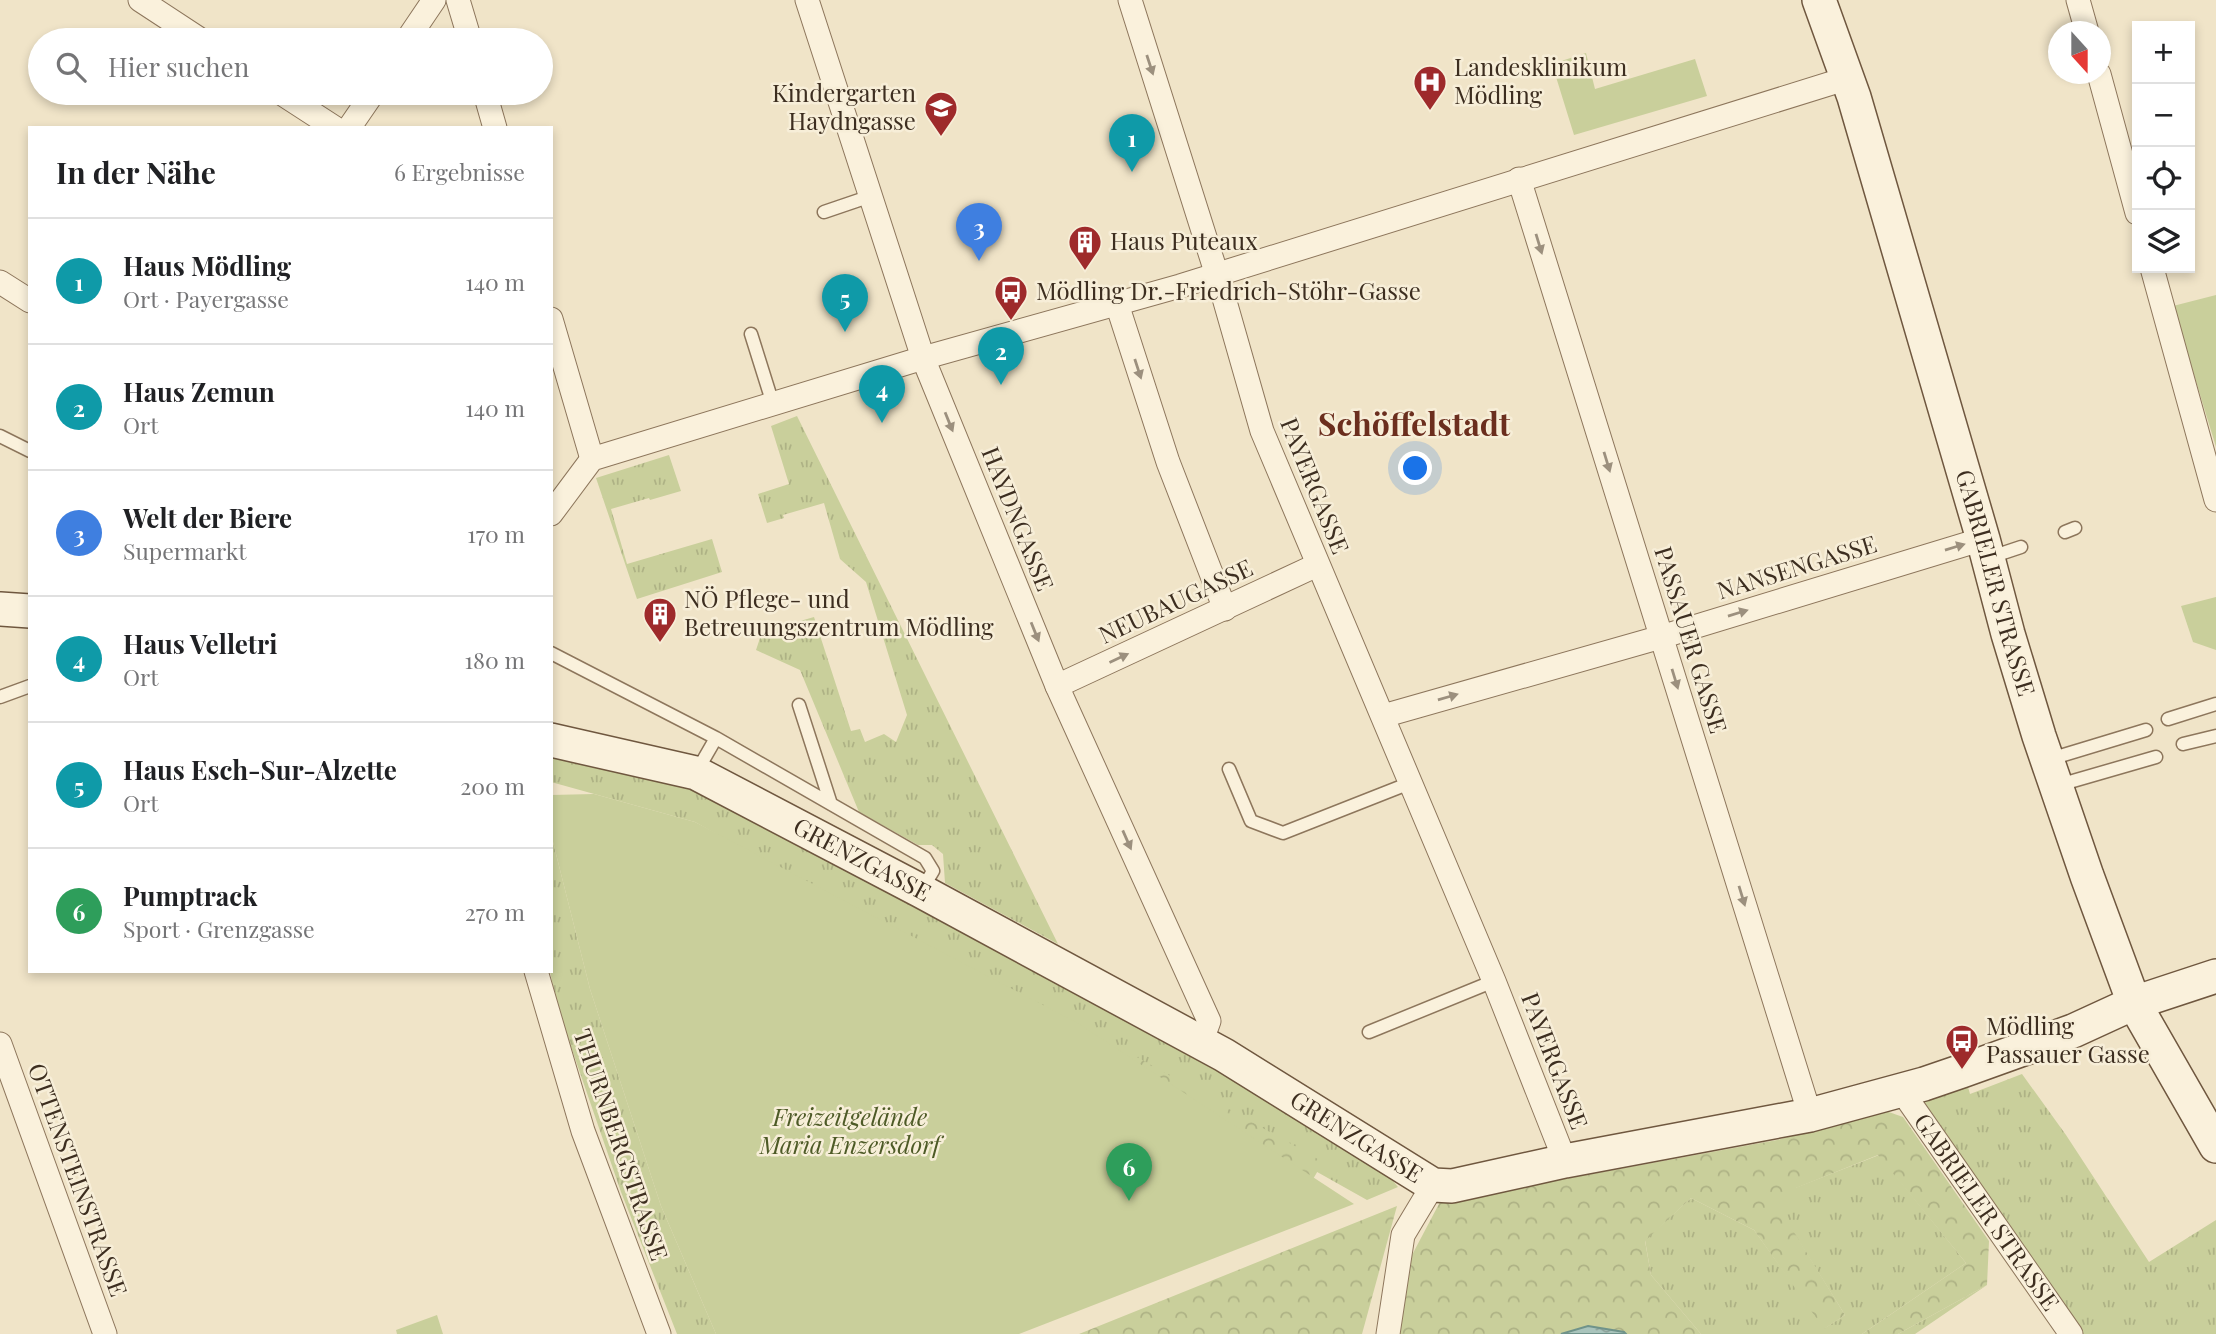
<!DOCTYPE html>
<html lang="de">
<head>
<meta charset="utf-8">
<style>
	body { margin:0; font-family:"Playfair Display",serif; background:#f6f6f6; color:#202124 }
	.controls { position:absolute; right:21px; top:21px; display:grid; overflow:hidden; border-radius:0px; box-shadow:0 4px 10px #0003 }
	.controls button { width:63px; height:63px; display:grid; place-items:center; padding:0; border:0; border-bottom:2px solid #e0e0e0; background:#fff; color:#202124; font:35px sans-serif }
	.compass { position:absolute; left:2048px; top:21px; width:63px; height:63px; border-radius:50%; background:#fff; box-shadow:0 4px 10px #0003; rotate:159deg }
	.you { position:absolute; left:1416px; top:469px; width:24px; height:24px; margin:-18px; border:5px solid #fff; border-radius:50%; background:#1a73e8; box-shadow:0 0 0 10px #1a73e833 }
	.badge { display:grid; place-items:center; width:46px; height:46px; border-radius:50%; background:#9e2a2b; color:#fff; font-size:23px; font-weight:700 }
	.pin { position:absolute; translate:-50% -58px; filter:drop-shadow(0 2px 4px #0008) }
	.pin::after { content:''; position:absolute; top:37px; width:24px; height:21px; background:inherit; clip-path:polygon(0 0,100% 0,50% 100%) }
	.list { margin:0; padding:0; list-style:none }
	h2 { display:flex; justify-content:space-between; align-items:center; height:91px; margin:0; padding:0 28px; font-size:30px }
	h2 small { font-size:23px; font-weight:400; color:#757577 }
	.list li { display:grid; grid-template-columns:46px 1fr auto; gap:21px; align-items:center; box-sizing:border-box; height:126px; padding:0 28px; border-top:2px solid #e0e0e0 }
	.list b { display:block; font-size:26px; white-space:nowrap }
	.list p { margin:0; font-size:23px; white-space:nowrap; color:#757577 }
	.list em { font-size:23px; font-style:normal; color:#757577 }
	.icon { flex:none; width:38px; height:38px; fill:none; stroke:currentColor; stroke-width:2; stroke-linecap:round; stroke-linejoin:round }
	.map { position:relative; flex:none; width:2216px; height:1334px; overflow:hidden }
	.search { position:absolute; background:#fff; box-shadow:0 4px 10px #0003; left:28px; top:28px; width:525px; height:77px; display:flex; align-items:center; gap:18px; box-sizing:border-box; padding:0 24px; border-radius:38px; color:#757577; font-size:26px }
	.panel { position:absolute; background:#fff; box-shadow:0 4px 10px #0003; left:28px; top:126px; width:525px; height:847px; border-radius:0px }
	.map>svg:first-child { display:block }
	.grass { fill:url(#grass-tufts) }
	.forest { fill:url(#forest-crowns) }
	.green { fill:#c9cf9b }
	.water { fill:url(#water-ripples); stroke:#6f938a; stroke-width:2 }
	.lines { fill:none; stroke-linecap:round; stroke-linejoin:round }
	.lane-casing { stroke:#8d765c; stroke-width:15 }
	.street-casing { stroke:#8d765c; stroke-width:25 }
	.secondary-casing { stroke:#6f573f; stroke-width:36 }
	.lane { stroke:#faf1dc; stroke-width:12 }
	.street { stroke:#faf1dc; stroke-width:23 }
	.secondary { stroke:#faf1dc; stroke-width:33 }
	.oneway { fill:#9c907e }
	.labels { text-anchor:middle; stroke-width:5; stroke-linejoin:round; paint-order:stroke }
	.poi-label { font-size:24px; fill:#3d2e20; stroke:#f7eed8; text-anchor:start }
	.street-label { font-size:24px; fill:#3d2e20; stroke:#f7eed8 }
	.park-label { font-size:24px; font-style:italic; fill:#4d5a26; stroke:#f7eed8 }
	.district-label { font-size:32px; font-weight:bold; fill:#6b2e1e; stroke:#f7eed8 }
</style>
</head>
<body>
<div class="map">
<svg width="2216" height="1334" viewBox="0 0 2216 1334">
	<defs>
		<pattern id="grass-tufts" width="24" height="20" patternUnits="userSpaceOnUse" patternTransform="scale(1.75)"><rect width="24" height="20" fill="#c9cf9b"/><path d="M3 7l-1-3M5 7V3M7 7l1-3M15 17l-1-3M17 17v-4M19 17l1-3" fill="none" stroke="#aeb285"/></pattern>
		<pattern id="forest-crowns" width="20" height="18" patternUnits="userSpaceOnUse" patternTransform="scale(1.75)"><rect width="20" height="18" fill="#c9cf9b"/><path d="M2 6a3 3 0 1 1 6 0M12 15a3 3 0 1 1 6 0" fill="none" stroke="#aeb285"/></pattern>
		<pattern id="water-ripples" width="26" height="14" patternUnits="userSpaceOnUse" patternTransform="scale(1.75)"><rect width="26" height="14" fill="#a9c4bc"/><path d="M2 4q2-2 4 0t4 0M15 11q2-2 4 0t4 0" fill="none" stroke="#8ba098"/></pattern>
	</defs>
	<rect width="100%" height="100%" fill="#f0e4c8"/>
	<path class="grass" d="M797,416L1058,944L945,883L943,854L932,845H918L859,812L800,670L756,650L762,632L814,617L851,731L860,729L865,742L884,734L896,742L907,715L866,582L840,559L824,503L783,515L784,518L767,523L758,494L789,484L771,426Z
		M669,455L681,491L650,500L649,498L611,509L627,564L712,539L722,572L637,599L596,478Z
		M551,750L704,787L1369,1152L1398,1187L1367,1200L695,822L551,782Z
		M551,834L590,989L661,1206L716,1334H677L621,1192L557,1006L550,971Z
		M2022,1074L2066,1135L2149,1262L2216,1220V1334H2083L1923,1105L1938,1089L1968,1087L1970,1094Z
		M1879,1155L1966,1263L1862,1334H1701L1651,1275L1645,1240L1691,1198L1754,1230L1825,1328L1845,1315L1777,1206L1795,1188Z
		M1987,1285L1915,1334H1898Z"/>
	<path class="forest" d="M1135,1056L1323,1162L1309,1186L1106,1071Z
		M1883,1110L1903,1117L1989,1241L1987,1285L1898,1334H1862L1966,1263L1878,1155L1796,1188L1778,1206L1845,1315L1824,1329L1754,1230L1691,1198L1645,1241L1651,1275L1701,1334H1626L1624,1332L1588,1326L1561,1334H1399L1412,1255L1440,1202L1777,1140Z
		M1397,1206L1362,1334H1079Z"/>
	<path class="green" d="M1586,53L1595,89L1695,59L1707,96L1574,135L1552,64Z
		M2216,295V447L2173,306Z
		M2216,597V650L2193,642L2181,606Z
		M594,794L695,822L1079,1024L1354,1204L1019,1334H716L661,1206L590,989L551,834V795Z
		M437,1315L443,1334H397L396,1330Z"/>
	<path class="water" d="M1588,1326L1624,1332L1626,1334H1561Z"/>
	<g class="lines">
		<defs>
			<path id="lane" d="M824,212L871,196
				M751,334L773,404
				M0,436L30,451
				M2065,532L2075,528
				M1988,558L2021,547
				M551,653L716,738L925,858L933,871L921,891
				M0,697L30,686
				M799,705L831,804
				M2168,719L2216,704
				M2183,744L2216,736
				M2047,760L2146,730
				M1229,769L1251,821L1283,833L1410,783
				M697,771L716,738
				M2059,785L2156,757
				M1369,1032L1494,981"/>
			<g id="street">
				<path d="M140,0L201,40"/>
				<path d="M458,0L470,40"/>
				<path d="M807,0L923,358L1057,686L1209,1021L1201,1043"/>
				<path d="M1130,0L1222,291L1262,431L1494,981L1565,1161"/>
				<path d="M2078,0L2087,32"/>
				<path d="M407,40L434,0"/>
				<path d="M2099,74L2137,213"/>
				<path d="M281,93L335,128"/>
				<path d="M485,93L495,128"/>
				<path d="M349,128L373,93"/>
				<path d="M1519,179L1810,1115"/>
				<path d="M2152,268L2216,500"/>
				<path d="M0,282L30,301"/>
				<path d="M1117,304L1168,462L1225,609"/>
				<path d="M551,319L592,459"/>
				<path d="M551,514L592,459L923,358L1180,286L1848,78"/>
				<path d="M1057,686L1317,565"/>
				<path d="M1383,716L1661,637L1983,539"/>
				<path d="M536,971L583,1131L659,1334"/>
				<path d="M0,1044L105,1334"/>
				<path id="s1" d="M1901,1090L2071,1334"/>
				<path d="M1388,1334L1403,1235L1433,1185"/>
			</g>
			<g id="secondary">
				<path id="s2" d="M1819,0L1854,97L1983,539L2008,634L2039,736L2087,876L2134,1003L2216,1146"/>
				<path d="M0,609L30,611"/>
				<path id="s3" d="M551,740L696,773L921,891L1224,1055L1433,1185L1452,1186L1565,1161L1810,1115L1924,1084L1962,1071L2073,1031L2134,1003L2216,976"/>
			</g>
		</defs>
		<use href="#lane" class="lane-casing"/>
		<use href="#street" class="street-casing"/>
		<use href="#secondary" class="secondary-casing"/>
		<use href="#lane" class="lane"/>
		<use href="#street" class="street"/>
		<use href="#secondary" class="secondary"/>
	</g>
	<defs><path id="oneway-solid" d="M-6-.8H1V-3.2L6.5 0L1 3.2V.8H-6Z" transform="scale(1.75)"/></defs>
	<g class="oneway">
		<use href="#oneway-solid" transform="translate(1150 65) rotate(72)"/>
		<use href="#oneway-solid" transform="translate(1539 244) rotate(73)"/>
		<use href="#oneway-solid" transform="translate(1138 369) rotate(72)"/>
		<use href="#oneway-solid" transform="translate(949 422) rotate(68)"/>
		<use href="#oneway-solid" transform="translate(1607 462) rotate(73)"/>
		<use href="#oneway-solid" transform="translate(1955 547) rotate(-17)"/>
		<use href="#oneway-solid" transform="translate(1738 613) rotate(-17)"/>
		<use href="#oneway-solid" transform="translate(1035 632) rotate(68)"/>
		<use href="#oneway-solid" transform="translate(1119 658) rotate(-25)"/>
		<use href="#oneway-solid" transform="translate(1675 679) rotate(73)"/>
		<use href="#oneway-solid" transform="translate(1448 697) rotate(-16)"/>
		<use href="#oneway-solid" transform="translate(1127 840) rotate(66)"/>
		<use href="#oneway-solid" transform="translate(1742 896) rotate(73)"/>
	</g>
	<defs>
		<symbol id="hospital-pin" viewBox="-11 -11 22 30"><path d="M0 17L-7.5 6A9.5 9.5 0 1 1 7.5 6Z" fill="#9e2a2b" stroke="#f7eed8"/><path d="M-5-5h3v3.5h4V-5h3V5h-3V1.5h-4V5h-3Z" fill="#fff"/></symbol>
		<symbol id="school-pin" viewBox="-11 -11 22 30"><path d="M0 17L-7.5 6A9.5 9.5 0 1 1 7.5 6Z" fill="#9e2a2b" stroke="#f7eed8"/><path d="M0-5L7-2L0 1L-7-2ZM-4 1L0 2.5L4 1V4Q0 6-4 4Z" fill="#fff"/></symbol>
		<symbol id="building-pin" viewBox="-11 -11 22 30"><path d="M0 17L-7.5 6A9.5 9.5 0 1 1 7.5 6Z" fill="#9e2a2b" stroke="#f7eed8"/><path d="M-4-6H4V6H1V3H-1V6H-4ZM-2.5-4.3h1.7v1.8h-1.7ZM.8-4.3h1.7v1.8H.8ZM-2.5-1h1.7V.8h-1.7ZM.8-1h1.7V.8H.8Z" fill="#fff"/></symbol>
		<symbol id="bus-pin" viewBox="-11 -11 22 30"><path d="M0 17L-7.5 6A9.5 9.5 0 1 1 7.5 6Z" fill="#9e2a2b" stroke="#f7eed8"/><path d="M-5-6H5V4H4V6H2V4H-2V6H-4V4H-5ZM-3.5-4V0h7V-4ZM-3.5 1.2v1.5H-2V1.2ZM2 1.2v1.5H3.5V1.2Z" fill="#fff"/></symbol>
	</defs>
	<g fill-rule="evenodd">
		<use href="#hospital-pin" x="1411" y="63" width="38" height="52"/>
		<use href="#school-pin" x="922" y="89" width="38" height="52"/>
		<use href="#building-pin" x="1066" y="223" width="38" height="52"/>
		<use href="#bus-pin" x="992" y="273" width="38" height="52"/>
		<use href="#building-pin" x="641" y="595" width="38" height="52"/>
		<use href="#bus-pin" x="1943" y="1022" width="38" height="52"/>
	</g>
	<g class="labels">
		<g class="poi-label">
			<text x="1454" y="76">Landesklinikum<tspan x="1454" dy="28">Mödling</tspan></text>
			<text x="916" y="102" text-anchor="end">Kindergarten<tspan x="916" dy="28">Haydngasse</tspan></text>
			<text x="1110" y="250">Haus Puteaux</text>
			<text x="1036" y="300">Mödling Dr.-Friedrich-Stöhr-Gasse</text>
			<text x="684" y="608">NÖ Pflege- und<tspan x="684" dy="28">Betreuungszentrum Mödling</tspan></text>
			<text x="1986" y="1035">Mödling<tspan x="1986" dy="28">Passauer Gasse</tspan></text>
		</g>
		<g class="street-label">
			<text transform="translate(1314 486) rotate(68)" y="8">PAYERGASSE</text>
			<text transform="translate(1017 519) rotate(68)" y="8">HAYDNGASSE</text>
			<text transform="translate(1797 568) rotate(-17)" y="8">NANSENGASSE</text>
			<text dy="8" stroke="none"><textPath href="#s2" startOffset="609">GABRIELER STRASSE</textPath></text>
			<text transform="translate(1176 602) rotate(-25)" y="8">NEUBAUGASSE</text>
			<text transform="translate(1690 640) rotate(73)" y="8">PASSAUER GASSE</text>
			<text dy="8" stroke="none"><textPath href="#s3" startOffset="336">GRENZGASSE</textPath></text>
			<text transform="translate(1554 1061) rotate(69)" y="8">PAYERGASSE</text>
			<text dy="8" stroke="none"><textPath href="#s3" startOffset="903">GRENZGASSE</textPath></text>
			<text transform="translate(620 1145) rotate(71)" y="8">THURNBERGSTRASSE</text>
			<text transform="translate(77 1180) rotate(70)" y="8">OTTENSTEINSTRASSE</text>
			<text dy="8" stroke="none"><textPath href="#s1" startOffset="149">GABRIELER STRASSE</textPath></text>
		</g>
		<g class="park-label">
			<text x="850" y="1126">Freizeitgelände<tspan x="850" dy="28">Maria Enzersdorf</tspan></text>
		</g>
		<g class="district-label">
			<text x="1414" y="436">Schöffelstadt</text>
		</g>
	</g>
</svg>
<div class="controls">
<button>+</button>
<button>−</button>
<button><svg class="icon" aria-label="locate" viewBox="0 0 24 24"><circle cx="12" cy="12" r="6"/><path d="M12 2v4M12 18v4M2 12h4M18 12h4"/></svg></button>
<button><svg class="icon" aria-label="layers" viewBox="0 0 24 24"><path d="M12 4l9 5-9 5-9-5zM3 14l9 5 9-5"/></svg></button>
</div>
<svg class="compass" viewBox="-18 -18 36 36"><path d="M0-13l5 13h-10z" fill="#e53935"/><path d="M0 13l5-13h-10z" fill="#757577"/></svg>
<div class="you"></div>
<div class="pin badge" style="left:1132px;top:172px;background:#0f9aa8">1</div>
<div class="pin badge" style="left:1001px;top:385px;background:#0f9aa8">2</div>
<div class="pin badge" style="left:979px;top:261px;background:#3f7fe0">3</div>
<div class="pin badge" style="left:882px;top:423px;background:#0f9aa8">4</div>
<div class="pin badge" style="left:845px;top:332px;background:#0f9aa8">5</div>
<div class="pin badge" style="left:1129px;top:1201px;background:#2e9e5b">6</div>
<div class="search"><svg class="icon" aria-label="search" viewBox="0 0 24 24"><circle cx="10" cy="10" r="6"/><path d="M15 15l6 6"/></svg>Hier suchen</div>
<section class="panel">
<h2>In der Nähe<small>6 Ergebnisse</small></h2>
<ul class="list">
<li><span class="badge" style="background:#0f9aa8">1</span><div><b>Haus Mödling</b><p>Ort · Payergasse</p></div><em>140 m</em></li>
<li><span class="badge" style="background:#0f9aa8">2</span><div><b>Haus Zemun</b><p>Ort</p></div><em>140 m</em></li>
<li><span class="badge" style="background:#3f7fe0">3</span><div><b>Welt der Biere</b><p>Supermarkt</p></div><em>170 m</em></li>
<li><span class="badge" style="background:#0f9aa8">4</span><div><b>Haus Velletri</b><p>Ort</p></div><em>180 m</em></li>
<li><span class="badge" style="background:#0f9aa8">5</span><div><b>Haus Esch-Sur-Alzette</b><p>Ort</p></div><em>200 m</em></li>
<li><span class="badge" style="background:#2e9e5b">6</span><div><b>Pumptrack</b><p>Sport · Grenzgasse</p></div><em>270 m</em></li>
</ul>
</section>
</div>
</body>
</html>
